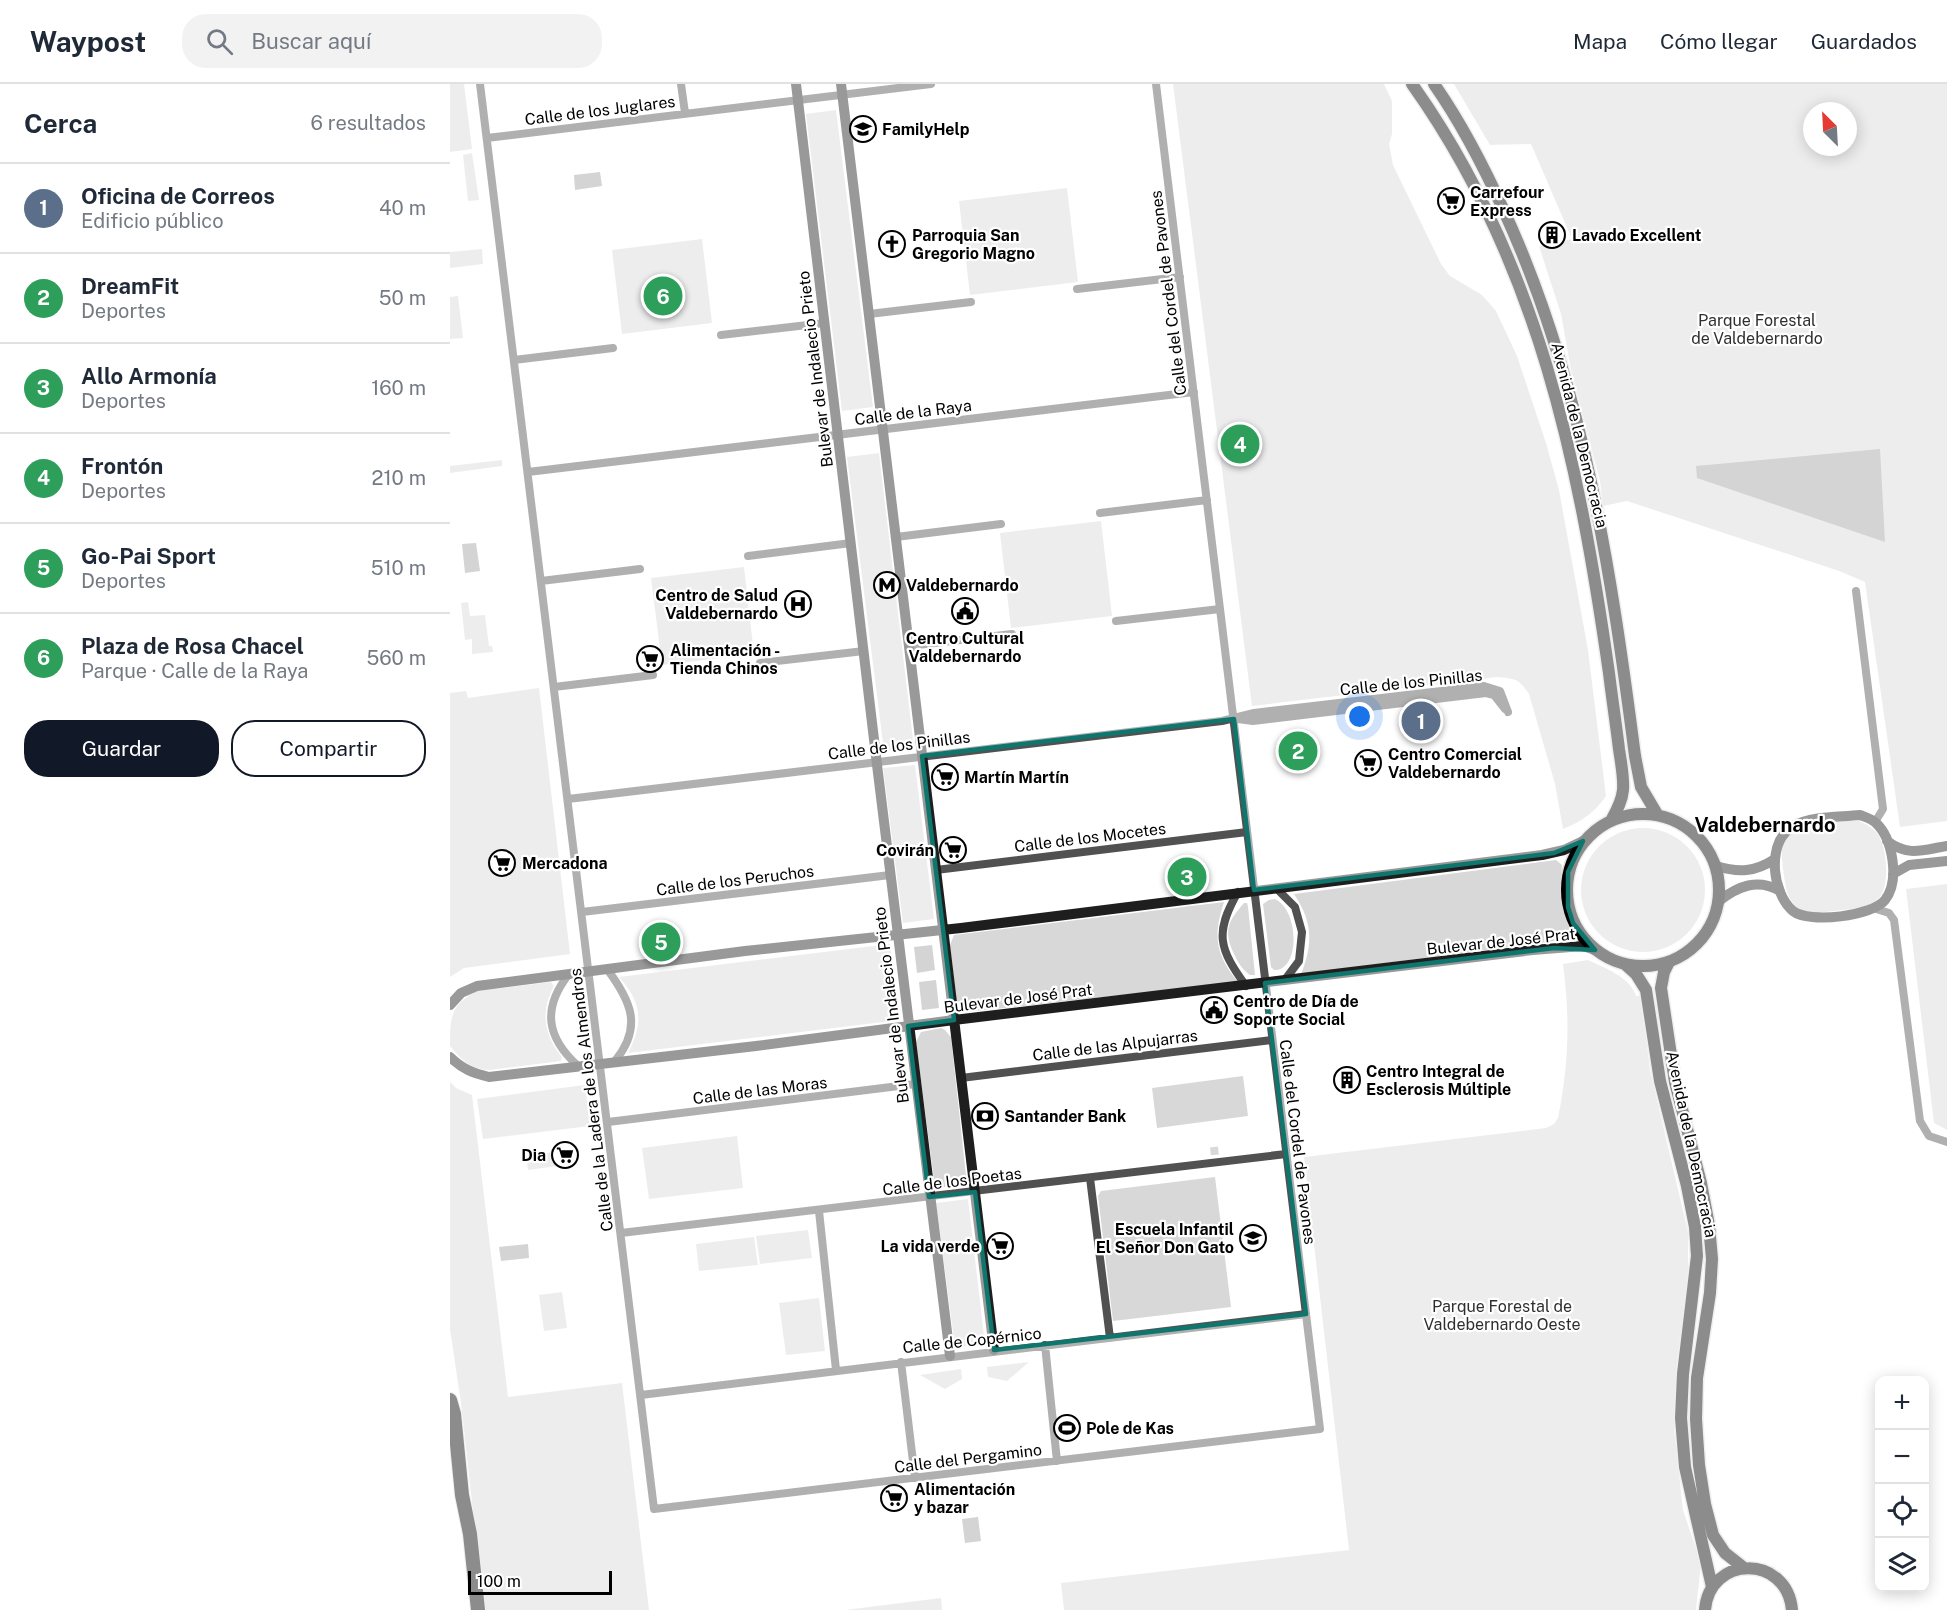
<!DOCTYPE html>
<html lang="es">
<head>
<meta charset="utf-8">
<style>
	body { margin:0; font-family:"Public Sans",sans-serif; background:#f2f2f3; color:#1f2937 }
	.controls { position:absolute; right:18px; bottom:18px; display:grid; overflow:hidden; border-radius:12px; box-shadow:0 3px 15px #0003 }
	.controls button { width:54px; height:54px; display:grid; place-items:center; padding:0; border:0; border-bottom:2px solid #e0e1e3; background:#fff; color:#1f2937; font:30px sans-serif }
	.compass { position:absolute; left:1353px; top:18px; width:54px; height:54px; border-radius:50%; background:#fff; box-shadow:0 3px 15px #0003; rotate:336deg }
	.scale { position:absolute; left:18px; bottom:15px; width:144px; box-sizing:border-box; padding-left:6px; border:3px solid #000; border-top:0; font-size:16px; line-height:21px; white-space:nowrap; color:#000; -webkit-text-stroke:4px #fff; paint-order:stroke }
	.you { position:absolute; left:910px; top:633px; width:21px; height:21px; margin:-15px; border:4px solid #fff; border-radius:50%; background:#1a73e8; box-shadow:0 0 0 9px #1a73e833 }
	.badge { display:grid; place-items:center; width:39px; height:39px; border-radius:50%; background:#111827; color:#fff; font-size:20px; font-weight:700 }
	.pin { position:absolute; translate:-50% -50%; border:3px solid #fff; box-shadow:0 2px 6px #0006 }
	.list { margin:0; padding:0; list-style:none }
	h2 { display:flex; justify-content:space-between; align-items:center; height:78px; margin:0; padding:0 24px; font-size:26px }
	h2 small { font-size:20px; font-weight:400; color:#747a83 }
	.list li { display:grid; grid-template-columns:39px 1fr auto; gap:18px; align-items:center; box-sizing:border-box; height:90px; padding:0 24px; border-top:2px solid #e0e1e3 }
	.list b { display:block; font-size:22px; white-space:nowrap }
	.list p { margin:0; font-size:20px; white-space:nowrap; color:#747a83 }
	.list em { font-size:20px; font-style:normal; color:#747a83 }
	.actions { display:flex; gap:12px; padding:18px 24px }
	.actions a { flex:1; padding:14px 0; border:2px solid #111827; border-radius:24px; text-align:center; font-size:21px; color:#111827 }
	.actions .main { background:#111827; color:#fff }
	.icon { flex:none; width:33px; height:33px; fill:none; stroke:currentColor; stroke-width:2; stroke-linecap:round; stroke-linejoin:round }
	.map { position:relative; flex:none; width:1497px; height:1526px; overflow:hidden }
	header { display:flex; align-items:center; gap:36px; box-sizing:border-box; height:84px; padding:0 30px; background:#fff; border-bottom:2px solid #e0e1e3 }
	header strong { font-size:28px }
	nav { display:flex; gap:33px; margin-inline-start:auto; font-size:21px }
	.search { width:420px; height:54px; background:#f2f2f3; display:flex; align-items:center; gap:15px; box-sizing:border-box; padding:0 21px; border-radius:24px; color:#747a83; font-size:22px }
	main { display:flex }
	aside { flex:1; background:#fff }
	.map>svg:first-child { display:block }
	.green { fill:#d8d8d8; fill-rule:evenodd }
	.water { fill:#9f9f9f }
	.lines { fill:none; stroke-linecap:round; stroke-linejoin:round }
	.street-tunnel { stroke:#d9d9d9; stroke-width:8; stroke-dasharray:8 4; stroke-linecap:butt }
	.primary-casing { stroke:#dbdbdb; stroke-width:15 }
	.highway-casing { stroke:#dbdbdb; stroke-width:16 }
	.street { stroke:#515151; stroke-width:8 }
	.secondary { stroke:#1e1e1e; stroke-width:10 }
	.primary { stroke:#000; stroke-width:12 }
	.highway { stroke:#000; stroke-width:14 }
	.marked { fill:none; stroke:#0f766e; stroke-width:4.5; stroke-linejoin:round }
	.labels { text-anchor:middle; stroke-width:4.5; stroke-linejoin:round; paint-order:stroke }
	.street-label { font-size:16px; fill:#000; stroke:#fff }
	.poi-label { font-size:16px; font-weight:bold; fill:#000; stroke:#fff; text-anchor:start }
	.park-label { font-size:16px; fill:#2f2f2f; stroke:#fff }
	.quarter-label { font-size:20px; font-weight:bold; fill:#000; stroke:#fff }
</style>
</head>
<body>
<header>
<strong>Waypost</strong>
<div class="search"><svg class="icon" aria-label="search" viewBox="0 0 24 24"><circle cx="10" cy="10" r="6"/><path d="M15 15l6 6"/></svg>Buscar aquí</div>
<nav><a>Mapa</a><a>Cómo llegar</a><a>Guardados</a></nav>
</header>
<main>
<aside>
<h2>Cerca<small>6 resultados</small></h2>
<ul class="list">
<li><span class="badge" style="background:#5c6f8a">1</span><div><b>Oficina de Correos</b><p>Edificio público</p></div><em>40 m</em></li>
<li><span class="badge" style="background:#2e9e5b">2</span><div><b>DreamFit</b><p>Deportes</p></div><em>50 m</em></li>
<li><span class="badge" style="background:#2e9e5b">3</span><div><b>Allo Armonía</b><p>Deportes</p></div><em>160 m</em></li>
<li><span class="badge" style="background:#2e9e5b">4</span><div><b>Frontón</b><p>Deportes</p></div><em>210 m</em></li>
<li><span class="badge" style="background:#2e9e5b">5</span><div><b>Go-Pai Sport</b><p>Deportes</p></div><em>510 m</em></li>
<li><span class="badge" style="background:#2e9e5b">6</span><div><b>Plaza de Rosa Chacel</b><p>Parque · Calle de la Raya</p></div><em>560 m</em></li>
</ul>
<div class="actions"><a class="main">Guardar</a><a>Compartir</a></div>
</aside>
<div class="map">
<svg width="1497" height="1526" viewBox="0 0 1497 1526">
	<rect width="100%" height="100%" fill="#fff"/>
	<path class="green" d="M0,0H14L22,65L0,68Z
		M723,0H934L942,17V50L939,60L943,81L991,180L1000,192L1032,211L1046,227L1067,272L1096,359L1109,406L1138,566L1156,712C1145,728 1131,738 1113,745L1105,700L1079,610C1068,594 1066,595 1047,593L802,622Z
		M1004,0H1497V737L1450,743L1415,498L1389,487L1177,417L1153,422L1150,397L1121,286L1111,230L1089,162L1122,155L1081,60L1040,61ZM1362,27H1398V63H1362Z
		M386,26L423,323L392,327L356,30Z
		M22,69L29,116L18,117L13,71Z
		M617,104L628,198L520,211L509,117Z
		M252,155L262,239L172,250L162,166Z
		M32,165L33,180L0,184V168Z
		M8,212L13,254L0,255V213Z
		M429,369L464,664L434,667L397,373Z
		M52,376V382L0,389V382Z
		M651,437L662,532L561,544L550,449Z
		M294,483L304,570L212,581L201,494Z
		M18,518L20,532L35,531L39,562H42L43,568L22,570V555L15,556L11,519Z
		M89,604L120,870L14,884L0,893V609L16,607L18,614Z
		M465,681L484,835L453,839L433,684Z
		M1409,737C1417,741 1426,745 1430,754C1437,768 1440,804 1428,815C1417,826 1398,825 1384,827C1372,828 1359,832 1348,824C1337,816 1336,804 1334,792C1333,783 1331,773 1332,764C1338,735 1386,737 1409,737Z
		M1131 806a62 62 0 1 1 124 0a62 62 0 1 1-124 0Z
		M1106,776L1112,781L1110,807L1112,824L1120,846L1118,852L1112,856L851,890C863,860 863,838 844,810Z
		M1497,800V1046L1484,1039L1456,805Z
		M825,815C850,827 850,887 824,886L821,883L813,820L819,816Z
		M774,818C763,852 765,870 788,898L518,928L510,925L507,921L500,861L504,851Z
		M794,819H797L798,823L805,891H800C793,886 789,880 785,872C773,848 777,838 794,819Z
		M440,860L449,936L178,969C194,938 192,919 169,893Z
		M1138,876C1155,884 1180,893 1186,912H1191L1200,986L1238,1148V1199L1227,1277L1224,1344L1233,1426L1251,1480L1246,1526H614L611,1499L899,1466L854,1073L1096,1044L1104,1040L1108,1034C1119,980 1120,934 1113,880Z
		M101,898L104,902C90,927 94,952 112,973L111,977L39,986C20,985 12,976 0,962C0,934 0,921 27,907Z
		M491,944L495,946L501,953L517,1101L485,1104L466,958L471,948Z
		M793,992L798,1032L707,1044L702,1004Z
		M0,998L6,1004L22,1011L58,1313L172,1299L199,1526H34L11,1319L0,1245Z
		M135,1001L140,1042L33,1055L27,1015Z
		M287,1052L293,1104L199,1115L192,1064Z
		M105,1068L107,1082L78,1086L76,1071Z
		M765,1093L781,1223L663,1237L648,1112L651,1107Z
		M518,1115L535,1260L505,1263L486,1119Z
		M358,1146L362,1174L310,1180L306,1152Z
		M304,1153L308,1181L249,1187L246,1160Z
		M112,1208L117,1244L94,1247L89,1211Z
		M369,1214L375,1267L336,1271L329,1219Z
		M579,1278L557,1297L538,1293L537,1283Z
		M511,1285L512,1295L495,1305L470,1291Z
		M491,1514L492,1526H395Z"/>
	<path class="water" d="M150,88L152,102L125,106L124,91Z
		M1430,365L1435,458L1247,394L1246,382Z
		M26,459L30,487L15,489L12,460Z
		M482,861L485,886L467,889L464,863Z
		M486,896L489,924L472,926L469,898Z
		M78,1160L79,1174L51,1177L49,1163Z
		M528,1433L531,1457L515,1459L512,1435Z"/>
	<g class="lines">
		<path class="street-tunnel" d="M764,1063L765,1073"/>
		<defs>
			<path id="primary" d="M962,0C1088,177 1129,378 1159,589C1162,614 1166,640 1169,665C1171,679 1174,693 1173,706C1172,717 1167,726 1162,735
				M984,0C1012,40 1034,83 1054,127C1133,299 1161,486 1185,672L1191,703L1207,730
				M1117 806a76 76 0 1 1 152 0a76 76 0 1 1-152 0Z
				M1219,878L1214,888L1211,904L1225,998L1251,1099L1259,1141L1262,1175L1260,1209L1247,1294L1246,1335L1249,1381L1255,1420L1263,1451L1275,1469L1294,1484
				M1176,881L1186,890L1196,906L1210,997L1237,1102L1245,1143L1247,1172L1233,1290L1231,1334L1235,1383L1262,1503
				M1255,1526C1259,1471 1337,1470 1342,1526"/>
			<path id="highway" d="M0,1316L4,1330L12,1411L20,1450L28,1526"/>
		</defs>
		<use href="#primary" class="primary-casing"/>
		<use href="#highway" class="highway-casing"/>
		<path class="street" d="M30,0L204,1425L870,1345L706,0
			M231,0L235,29
			M37,54L481,0
			M627,205L730,193
			M419,230L521,218
			M271,251L375,239
			M64,276L163,264
			M78,388L744,308
			M650,429L757,416
			M446,453L551,440
			M298,472L401,459
			M91,497L190,485
			M1406,507L1433,725L1425,738
			M666,537L770,525
			M459,562L562,550
			M310,579L414,567
			M104,603L203,591
			M788,635L803,637L1036,609L1044,611L1055,625
			M118,715L772,637L804,629L1034,602L1050,607L1058,628
			M486,786L797,748
			M826,804L845,823L852,848L849,877L834,897
			M788,808C764,849 769,865 796,902
			M1423,824L1439,829L1444,836L1470,1037L1479,1052L1497,1058
			M132,828L440,791
			M157,885C181,917 193,943 165,977
			M119,890C92,924 96,953 128,982
			M511,994L822,956
			M158,1038L465,1000
			M640,1094L660,1254
			M369,1127L386,1286
			M171,1149L836,1070
			M595,1261L607,1377
			M451,1278L465,1394
			M191,1311L856,1230"/>
		<path class="secondary" d="M346,0L428,689L500,1272
			M391,0L544,1266
			M1410,731C1415,733 1422,735 1426,739C1443,755 1450,797 1435,816C1423,832 1359,840 1343,827C1332,818 1326,800 1325,786C1322,729 1368,735 1410,731Z
			M1437,757C1459,773 1472,766 1497,762
			M1266,782C1289,789 1305,788 1325,775
			M1443,790L1459,781L1497,777
			M1269,817C1288,802 1308,794 1330,807
			M0,921L11,909L27,902L295,867L511,844L1092,771L1114,766L1133,757
			M0,973C12,985 23,989 39,993L306,962L504,936L1083,866L1133,862L1145,866"/>
		<use href="#primary" class="primary"/>
		<use href="#highway" class="highway"/>
	</g>
	<path d="M0 0H1497V1526H0ZM784,635L804,806L1104,769L1133,757L1118,788V823L1123,839L1145,866L1104,864L815,899L856,1230L544,1266L525,1108L479,1113L458,942L504,936L472,672Z" fill="#fff" fill-opacity=".55" fill-rule="evenodd"/>
	<path class="marked" d="M784,635L804,806L1104,769L1133,757L1118,788V823L1123,839L1145,866L1104,864L815,899L856,1230L544,1266L525,1108L479,1113L458,942L504,936L472,672Z"/>
	<defs>
		<symbol id="school-ring" viewBox="-11 -11 22 22"><circle r="9.5" fill="#fff" stroke="#000" stroke-width="1.5"/><path d="M0-5L7-2L0 1L-7-2ZM-4 1L0 2.5L4 1V4Q0 6-4 4Z" fill="#000"/></symbol>
		<symbol id="supermarket-ring" viewBox="-11 -11 22 22"><circle r="9.5" fill="#fff" stroke="#000" stroke-width="1.5"/><path d="M-6-5.5h2.5l.6 2H6L4.5 2H-2.5L-4.4-4H-6ZM-1.5 3.2a1.3 1.3 0 1 0 .1 0ZM3 3.2a1.3 1.3 0 1 0 .1 0Z" fill="#000"/></symbol>
		<symbol id="building-ring" viewBox="-11 -11 22 22"><circle r="9.5" fill="#fff" stroke="#000" stroke-width="1.5"/><path d="M-4-6H4V6H1V3H-1V6H-4ZM-2.5-4.3h1.7v1.8h-1.7ZM.8-4.3h1.7v1.8H.8ZM-2.5-1h1.7V.8h-1.7ZM.8-1h1.7V.8H.8Z" fill="#000"/></symbol>
		<symbol id="church-ring" viewBox="-11 -11 22 22"><circle r="9.5" fill="#fff" stroke="#000" stroke-width="1.5"/><path d="M-1.2-6h2.4v3.5h3.3v2.4h-3.3V6h-2.4V-.1h-3.3v-2.4h3.3Z" fill="#000"/></symbol>
		<symbol id="metro-ring" viewBox="-11 -11 22 22"><circle r="9.5" fill="#fff" stroke="#000" stroke-width="1.5"/><path d="M-5.5 5V-5H-3L0 0L3-5H5.5V5H3V-.5L0 4L-3-.5V5Z" fill="#000"/></symbol>
		<symbol id="hospital-ring" viewBox="-11 -11 22 22"><circle r="9.5" fill="#fff" stroke="#000" stroke-width="1.5"/><path d="M-5-5h3v3.5h4V-5h3V5h-3V1.5h-4V5h-3Z" fill="#000"/></symbol>
		<symbol id="civic-ring" viewBox="-11 -11 22 22"><circle r="9.5" fill="#fff" stroke="#000" stroke-width="1.5"/><path d="M-.6-6.5H3V-4.5H.6V-3L4-1V1h2V6H-6V1h2V-1L-.6-3ZM-1.2 2.5V6h2.4V2.5Z" fill="#000"/></symbol>
		<symbol id="bank-ring" viewBox="-11 -11 22 22"><circle r="9.5" fill="#fff" stroke="#000" stroke-width="1.5"/><path d="M-6-4H6V4H-6ZM0-2.3a2.3 2.3 0 1 0 0 4.6a2.3 2.3 0 1 0 0-4.6Z" fill="#000"/></symbol>
		<symbol id="stadium-ring" viewBox="-11 -11 22 22"><circle r="9.5" fill="#fff" stroke="#000" stroke-width="1.5"/><path d="M0-5a6.5 5 0 1 0 0 10a6.5 5 0 1 0 0-10ZM-3.5-1.8h7v3.6h-7Z" fill="#000"/></symbol>
	</defs>
	<g fill-rule="evenodd">
		<use href="#school-ring" x="398" y="30" width="30" height="30"/>
		<use href="#supermarket-ring" x="986" y="102" width="30" height="30"/>
		<use href="#building-ring" x="1087" y="136" width="30" height="30"/>
		<use href="#church-ring" x="427" y="145" width="30" height="30"/>
		<use href="#metro-ring" x="422" y="486" width="30" height="30"/>
		<use href="#hospital-ring" x="333" y="505" width="30" height="30"/>
		<use href="#civic-ring" x="500" y="512" width="30" height="30"/>
		<use href="#supermarket-ring" x="185" y="560" width="30" height="30"/>
		<use href="#supermarket-ring" x="903" y="664" width="30" height="30"/>
		<use href="#supermarket-ring" x="480" y="678" width="30" height="30"/>
		<use href="#supermarket-ring" x="488" y="751" width="30" height="30"/>
		<use href="#supermarket-ring" x="37" y="764" width="30" height="30"/>
		<use href="#civic-ring" x="749" y="911" width="30" height="30"/>
		<use href="#building-ring" x="882" y="981" width="30" height="30"/>
		<use href="#bank-ring" x="520" y="1017" width="30" height="30"/>
		<use href="#supermarket-ring" x="100" y="1056" width="30" height="30"/>
		<use href="#school-ring" x="788" y="1139" width="30" height="30"/>
		<use href="#supermarket-ring" x="535" y="1147" width="30" height="30"/>
		<use href="#stadium-ring" x="602" y="1329" width="30" height="30"/>
		<use href="#supermarket-ring" x="429" y="1399" width="30" height="30"/>
	</g>
	<g class="labels">
		<g class="street-label">
			<text transform="translate(150 26) rotate(-7)" y="6">Calle de los Juglares</text>
			<text transform="translate(718 209) rotate(-97)" y="6">Calle del Cordel de Pavones</text>
			<text transform="translate(365 285) rotate(-97)" y="6">Bulevar de Indalecio Prieto</text>
			<text transform="translate(463 328) rotate(-7)" y="6">Calle de la Raya</text>
			<text transform="translate(1130 351) rotate(76)" y="6">Avenida de la Democracia</text>
			<text transform="translate(961 598) rotate(-6)" y="6">Calle de los Pinillas</text>
			<text transform="translate(449 661) rotate(-7)" y="6">Calle de los Pinillas</text>
			<text transform="translate(640 753) rotate(-7)" y="6">Calle de los Mocetes</text>
			<text transform="translate(285 796) rotate(-7)" y="6">Calle de los Peruchos</text>
			<text transform="translate(1051 857) rotate(-6)" y="6">Bulevar de José Prat</text>
			<text transform="translate(568 914) rotate(-7)" y="6">Bulevar de José Prat</text>
			<text transform="translate(441 921) rotate(-97)" y="6">Bulevar de Indalecio Prieto</text>
			<text transform="translate(665 961) rotate(-7)" y="6">Calle de las Alpujarras</text>
			<text transform="translate(310 1006) rotate(-7)" y="6">Calle de las Moras</text>
			<text transform="translate(141 1016) rotate(-97)" y="6">Calle de la Ladera de los Almendros</text>
			<text transform="translate(848 1058) rotate(83)" y="6">Calle del Cordel de Pavones</text>
			<text transform="translate(1242 1060) rotate(78)" y="6">Avenida de la Democracia</text>
			<text transform="translate(502 1097) rotate(-7)" y="6">Calle de los Poetas</text>
			<text transform="translate(522 1256) rotate(-6)" y="6">Calle de Copérnico</text>
			<text transform="translate(518 1374) rotate(-7)" y="6">Calle del Pergamino</text>
		</g>
		<g class="poi-label">
			<text x="432" y="51">FamilyHelp</text>
			<text x="1020" y="114">Carrefour<tspan x="1020" dy="18">Express</tspan></text>
			<text x="462" y="157">Parroquia San<tspan x="462" dy="18">Gregorio Magno</tspan></text>
			<text x="1122" y="157">Lavado Excellent</text>
			<text x="456" y="507">Valdebernardo</text>
			<text x="328" y="517" text-anchor="end">Centro de Salud<tspan x="328" dy="18">Valdebernardo</tspan></text>
			<text x="515" y="560" text-anchor="middle">Centro Cultural<tspan x="515" dy="18">Valdebernardo</tspan></text>
			<text x="220" y="572">Alimentación -<tspan x="220" dy="18">Tienda Chinos</tspan></text>
			<text x="938" y="676">Centro Comercial<tspan x="938" dy="18">Valdebernardo</tspan></text>
			<text x="514" y="699">Martín Martín</text>
			<text x="484" y="772" text-anchor="end">Covirán</text>
			<text x="72" y="785">Mercadona</text>
			<text x="783" y="923">Centro de Día de<tspan x="783" dy="18">Soporte Social</tspan></text>
			<text x="916" y="993">Centro Integral de<tspan x="916" dy="18">Esclerosis Múltiple</tspan></text>
			<text x="554" y="1038">Santander Bank</text>
			<text x="96" y="1077" text-anchor="end">Dia</text>
			<text x="784" y="1151" text-anchor="end">Escuela Infantil<tspan x="784" dy="18">El Señor Don Gato</tspan></text>
			<text x="530" y="1168" text-anchor="end">La vida verde</text>
			<text x="636" y="1350">Pole de Kas</text>
			<text x="464" y="1411">Alimentación<tspan x="464" dy="18">y bazar</tspan></text>
		</g>
		<g class="park-label">
			<text x="1307" y="242">Parque Forestal<tspan x="1307" dy="18">de Valdebernardo</tspan></text>
			<text x="1052" y="1228">Parque Forestal de<tspan x="1052" dy="18">Valdebernardo Oeste</tspan></text>
		</g>
		<g class="quarter-label">
			<text x="1315" y="748">Valdebernardo</text>
		</g>
	</g>
</svg>
<div class="controls">
<button>+</button>
<button>−</button>
<button><svg class="icon" aria-label="locate" viewBox="0 0 24 24"><circle cx="12" cy="12" r="6"/><path d="M12 2v4M12 18v4M2 12h4M18 12h4"/></svg></button>
<button><svg class="icon" aria-label="layers" viewBox="0 0 24 24"><path d="M12 4l9 5-9 5-9-5zM3 14l9 5 9-5"/></svg></button>
</div>
<svg class="compass" viewBox="-18 -18 36 36"><path d="M0-13l5 13h-10z" fill="#e53935"/><path d="M0 13l5-13h-10z" fill="#747a83"/></svg>
<div class="scale">100 m</div>
<div class="you"></div>
<div class="pin badge" style="left:971px;top:637px;background:#5c6f8a">1</div>
<div class="pin badge" style="left:848px;top:667px;background:#2e9e5b">2</div>
<div class="pin badge" style="left:737px;top:793px;background:#2e9e5b">3</div>
<div class="pin badge" style="left:790px;top:360px;background:#2e9e5b">4</div>
<div class="pin badge" style="left:211px;top:858px;background:#2e9e5b">5</div>
<div class="pin badge" style="left:213px;top:212px;background:#2e9e5b">6</div>
</div>
</main>
</body>
</html>
